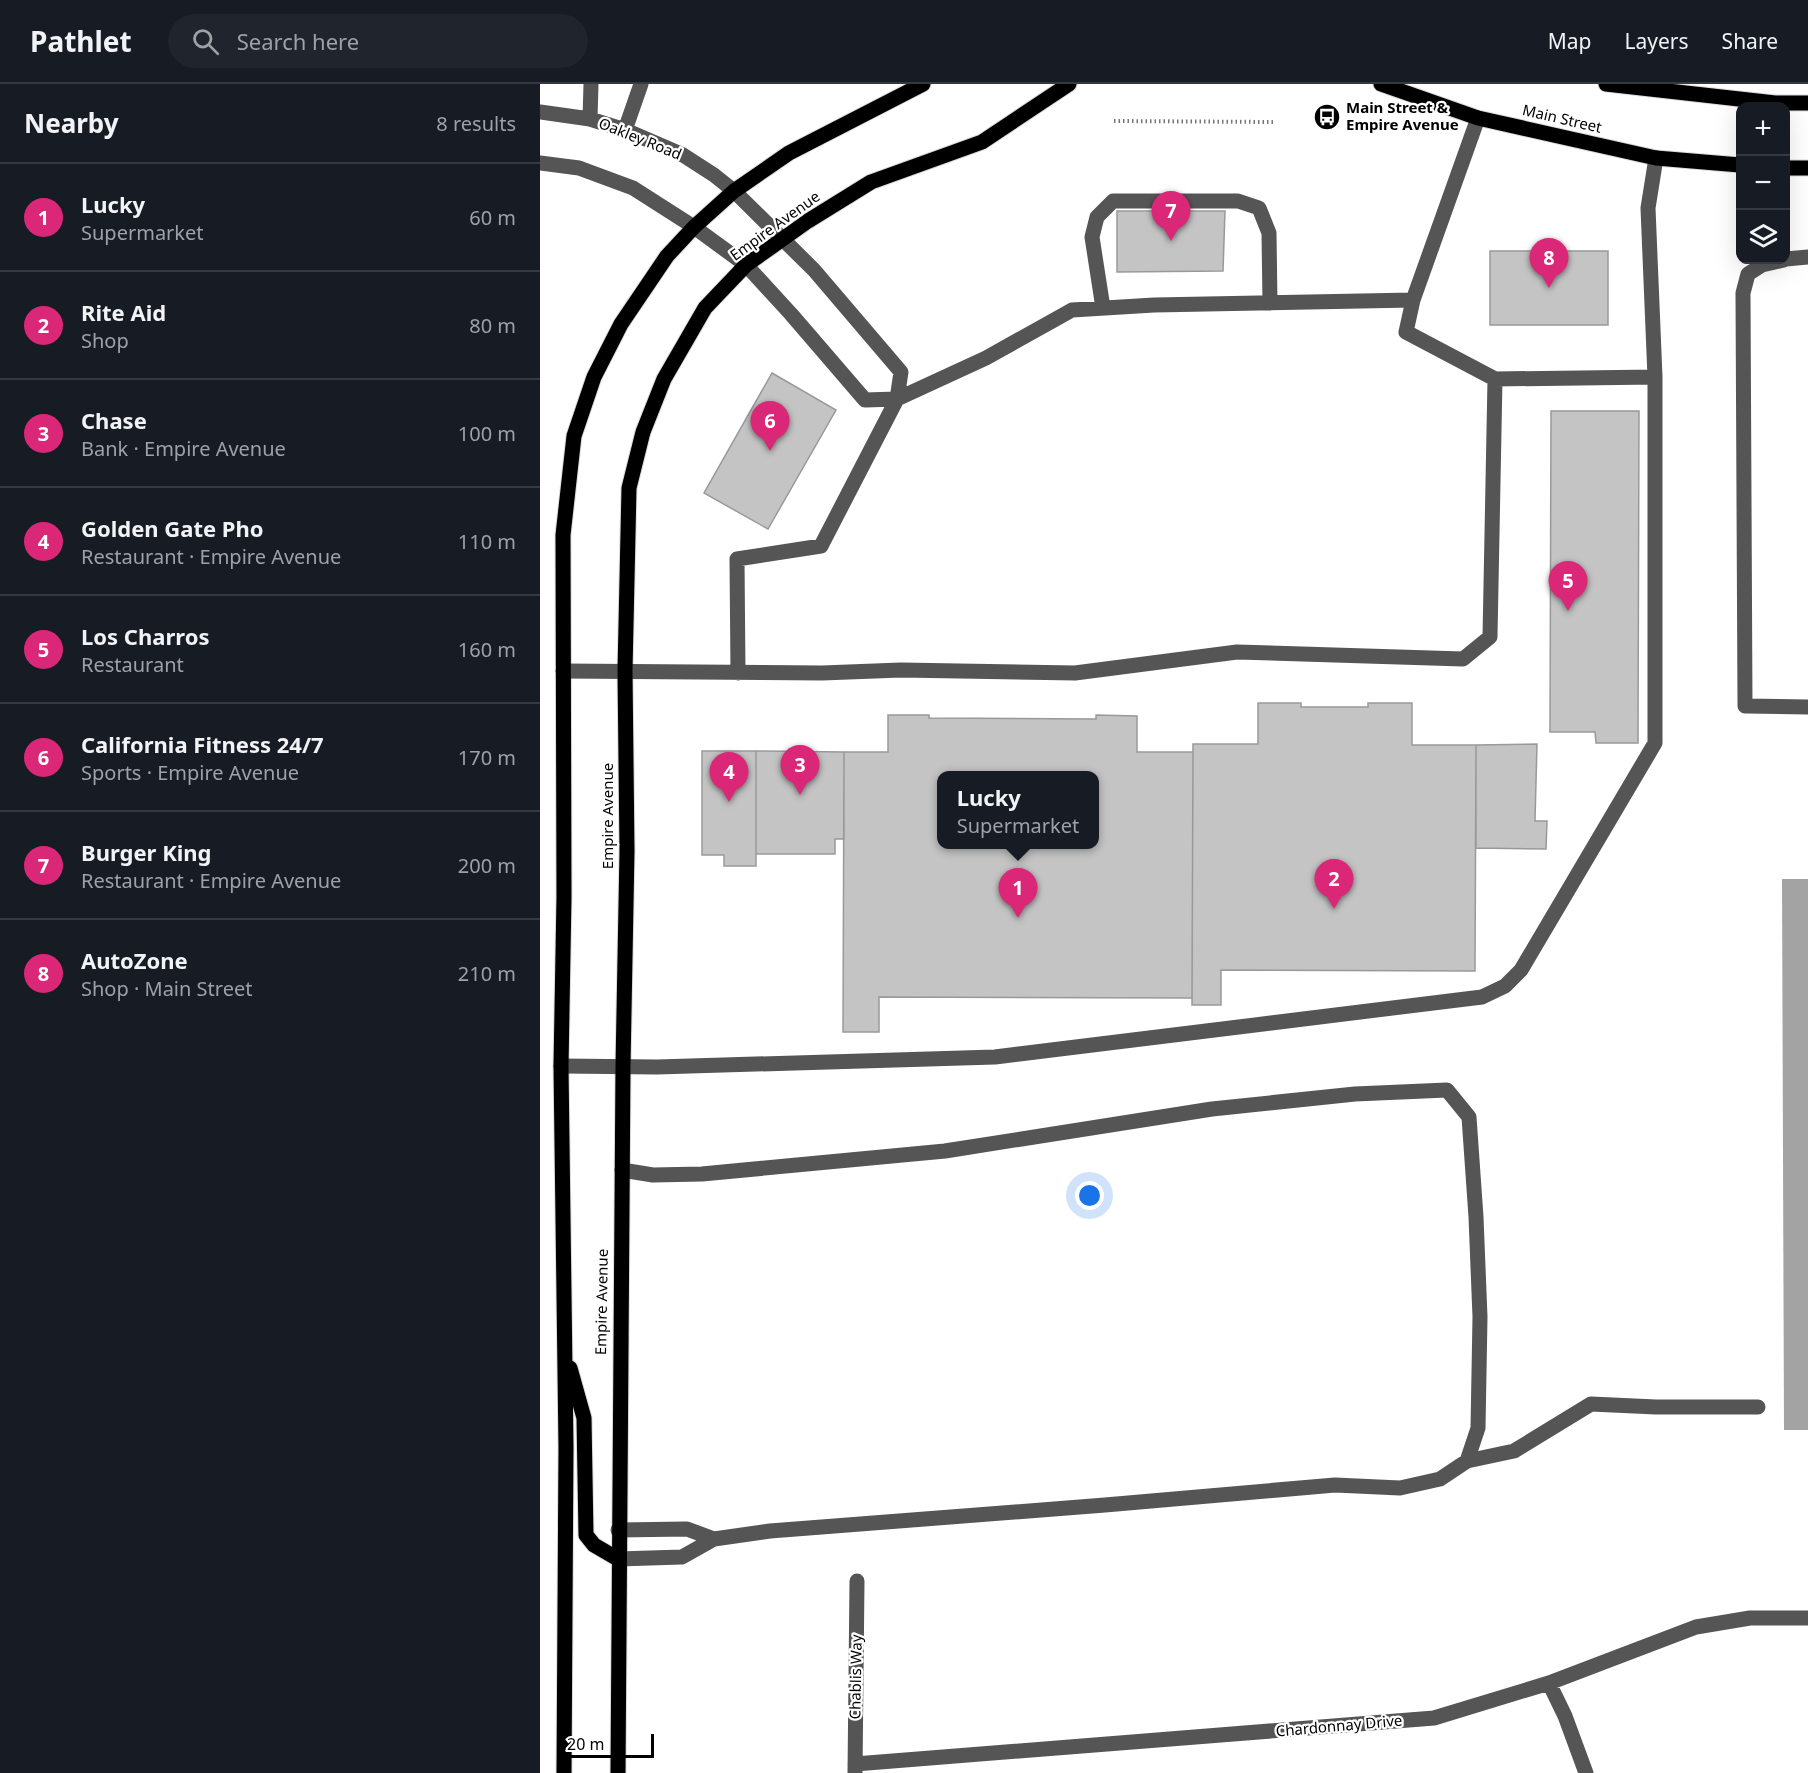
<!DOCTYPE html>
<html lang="en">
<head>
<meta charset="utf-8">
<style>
	body { margin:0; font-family:"Noto Sans",sans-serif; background:#20242c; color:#f1f3f6 }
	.controls { position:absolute; right:18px; top:18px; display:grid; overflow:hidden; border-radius:12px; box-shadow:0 6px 24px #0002 }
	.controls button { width:54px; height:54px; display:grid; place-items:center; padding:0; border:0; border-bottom:2px solid #363941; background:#171b24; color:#f1f3f6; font:30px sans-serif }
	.scale { position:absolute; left:18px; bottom:15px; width:96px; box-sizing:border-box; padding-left:6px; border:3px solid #000; border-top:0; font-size:16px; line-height:21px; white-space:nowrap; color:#000; -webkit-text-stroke:4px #fff; paint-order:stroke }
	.you { position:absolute; left:550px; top:1112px; width:21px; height:21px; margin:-15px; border:4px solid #fff; border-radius:50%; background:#1a73e8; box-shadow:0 0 0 9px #1a73e833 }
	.badge { display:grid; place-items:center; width:39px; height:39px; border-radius:50%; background:#db2777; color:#fff; font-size:20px; font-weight:700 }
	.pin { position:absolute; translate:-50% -50px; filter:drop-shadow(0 2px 3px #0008) }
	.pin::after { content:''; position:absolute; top:32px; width:21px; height:18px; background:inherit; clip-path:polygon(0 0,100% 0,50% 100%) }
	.popup { position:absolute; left:397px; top:687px; width:162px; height:78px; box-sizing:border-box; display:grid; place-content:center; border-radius:12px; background:#171b24; filter:drop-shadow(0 2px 4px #0005); font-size:20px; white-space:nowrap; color:#9ea1a6 }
	.popup b { font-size:22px; color:#f1f3f6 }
	.popup::after { content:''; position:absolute; left:50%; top:100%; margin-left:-12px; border:12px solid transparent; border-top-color:#171b24 }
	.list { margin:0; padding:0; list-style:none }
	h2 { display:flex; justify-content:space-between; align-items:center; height:78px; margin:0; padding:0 24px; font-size:26px }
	h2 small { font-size:20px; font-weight:400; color:#9ea1a6 }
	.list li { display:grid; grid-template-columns:39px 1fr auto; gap:18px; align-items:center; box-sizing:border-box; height:108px; padding:0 24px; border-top:2px solid #363941 }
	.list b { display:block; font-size:22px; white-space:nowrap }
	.list p { margin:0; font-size:20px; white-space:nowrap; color:#9ea1a6 }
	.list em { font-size:20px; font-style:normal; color:#9ea1a6 }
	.icon { flex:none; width:33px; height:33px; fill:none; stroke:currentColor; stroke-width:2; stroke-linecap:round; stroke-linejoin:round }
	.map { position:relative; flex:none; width:1268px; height:1689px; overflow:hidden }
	header { display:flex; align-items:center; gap:36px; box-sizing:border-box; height:84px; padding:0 30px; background:#171b24; border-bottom:2px solid #363941 }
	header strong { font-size:28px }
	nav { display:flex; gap:33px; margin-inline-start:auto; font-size:21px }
	.search { width:420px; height:54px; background:#20242c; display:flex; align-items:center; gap:15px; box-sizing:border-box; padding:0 21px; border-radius:33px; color:#9ea1a6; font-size:22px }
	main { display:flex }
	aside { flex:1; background:#171b24 }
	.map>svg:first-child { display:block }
	.water { fill:#a3a3a3 }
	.building { fill:#c4c4c4; stroke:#999; stroke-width:1.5; fill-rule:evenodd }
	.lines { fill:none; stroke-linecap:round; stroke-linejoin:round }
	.major-casing { stroke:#dbdbdb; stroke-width:17 }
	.path { stroke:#777; stroke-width:4; stroke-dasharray:1.5 3; stroke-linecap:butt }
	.minor { stroke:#555; stroke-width:15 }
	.major { stroke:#000; stroke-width:15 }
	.labels { text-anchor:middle; stroke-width:4.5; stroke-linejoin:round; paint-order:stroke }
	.poi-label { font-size:15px; font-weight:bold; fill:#000; stroke:#fff; text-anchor:start }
	.street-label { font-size:15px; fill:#000; stroke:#fff }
</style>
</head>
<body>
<header>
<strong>Pathlet</strong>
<div class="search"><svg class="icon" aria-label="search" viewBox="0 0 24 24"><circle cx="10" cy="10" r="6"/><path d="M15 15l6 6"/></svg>Search here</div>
<nav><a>Map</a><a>Layers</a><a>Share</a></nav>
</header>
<main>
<aside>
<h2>Nearby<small>8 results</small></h2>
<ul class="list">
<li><span class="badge">1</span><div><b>Lucky</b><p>Supermarket</p></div><em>60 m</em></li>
<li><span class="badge">2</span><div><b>Rite Aid</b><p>Shop</p></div><em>80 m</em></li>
<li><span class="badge">3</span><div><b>Chase</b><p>Bank · Empire Avenue</p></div><em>100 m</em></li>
<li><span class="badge">4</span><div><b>Golden Gate Pho</b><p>Restaurant · Empire Avenue</p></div><em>110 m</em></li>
<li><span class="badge">5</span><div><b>Los Charros</b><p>Restaurant</p></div><em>160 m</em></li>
<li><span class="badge">6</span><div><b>California Fitness 24/7</b><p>Sports · Empire Avenue</p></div><em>170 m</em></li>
<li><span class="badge">7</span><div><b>Burger King</b><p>Restaurant · Empire Avenue</p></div><em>200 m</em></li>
<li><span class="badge">8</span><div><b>AutoZone</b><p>Shop · Main Street</p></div><em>210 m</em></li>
</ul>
</aside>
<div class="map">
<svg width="1268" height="1689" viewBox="0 0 1268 1689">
	<rect width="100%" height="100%" fill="#fff"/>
	<path class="water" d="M1242,795H1268V1346H1244Z"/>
	<path class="building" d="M577,127H685L683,187L577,188Z
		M950,167H1068V241H950Z
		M232,289L296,326L228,445L164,409Z
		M1011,327H1099L1098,659H1056L1055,648H1010Z
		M718,619H761V623H828V619H872V661H936L935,887L681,886V921H652L653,660H718Z
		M348,631H389V634L556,635V631L597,632V668H653L652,914L339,913V948H303L304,668H348ZM402,692H554V760H402Z
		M997,660L995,737H1007L1006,765L936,764V661Z
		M162,667H216V782H184V771H162Z
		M216,667L304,668V755H295V770H216Z"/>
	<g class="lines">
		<defs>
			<path id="major" d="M841,0L938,34L1116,74L1200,81
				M1066,0L1235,19H1268
				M1246,84H1268
				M30,1284L44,1334L46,1451L54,1461L78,1475
				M24,1689L26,1363L21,982L24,813L23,451L34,352L54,293L81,240L127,172L154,143L194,107L249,69L383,0
				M78,1689L83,982L87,767L85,587L89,404L103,348L124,295L165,224L206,181L268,137L331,98L442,58L529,0"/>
		</defs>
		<use href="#major" class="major-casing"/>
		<path class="path" d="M574,37L733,38"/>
		<path class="minor" d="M0,28L50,35L85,46L143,71L174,91L194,107L274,186L361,288L357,315L281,462L197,475L198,589
			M50,35L51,0
			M85,46L101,0
			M0,79L39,84L93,104L154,143L206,181L251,230L325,316L357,315L446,274L532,226L614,221L873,216
			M1246,175L1268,173
			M1244,176L1222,181L1208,190L1203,209L1205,622L1268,623
			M563,224L552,153L557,133L573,117H698L719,124L729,149L730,219
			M955,295L1115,293
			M23,587L282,589L361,586L535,589L697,568L923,575L950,553L955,295L866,248L873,216L938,34
			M21,982L117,983L455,973L942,913L965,902L981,886L1115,659V293L1108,124L1116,74
			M927,1377L974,1367L1051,1320L1116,1323H1218
			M78,1446L147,1445L174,1455
			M78,1475L142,1473L174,1455L230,1447L565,1421L795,1401L860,1404L900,1395L927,1377L938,1344L940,1233L936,1133L929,1033L907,1006L815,1010L672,1025L405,1067L162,1090L113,1091L82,1086
			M1009,1599L1025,1632L1046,1689
			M315,1680L894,1634L1009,1599L1156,1543L1210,1534H1268
			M315,1689L317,1497"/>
		<use href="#major" class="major"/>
	</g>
	<defs>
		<symbol id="bus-disc" viewBox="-11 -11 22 22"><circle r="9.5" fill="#000" stroke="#fff"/><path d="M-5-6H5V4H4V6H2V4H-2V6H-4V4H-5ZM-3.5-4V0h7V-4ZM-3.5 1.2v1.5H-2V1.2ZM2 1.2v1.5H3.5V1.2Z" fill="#fff"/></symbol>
	</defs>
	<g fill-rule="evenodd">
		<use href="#bus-disc" x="772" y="18" width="30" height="30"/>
	</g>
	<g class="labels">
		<g class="poi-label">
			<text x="806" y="29">Main Street &amp;<tspan x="806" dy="17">Empire Avenue</tspan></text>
		</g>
		<g class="street-label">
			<text transform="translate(1022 35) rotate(13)" y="5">Main Street</text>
			<text transform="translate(100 55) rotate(22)" y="5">Oakley Road</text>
			<text transform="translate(235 142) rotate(-36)" y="5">Empire Avenue</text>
			<text transform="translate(68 732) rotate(-90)" y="5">Empire Avenue</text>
			<text transform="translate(62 1218) rotate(-89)" y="5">Empire Avenue</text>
			<text transform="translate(316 1593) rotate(-89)" y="5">Chablis Way</text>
			<text transform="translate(799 1642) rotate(-5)" y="5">Chardonnay Drive</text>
		</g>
	</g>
</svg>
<div class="controls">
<button>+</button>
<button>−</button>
<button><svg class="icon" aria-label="layers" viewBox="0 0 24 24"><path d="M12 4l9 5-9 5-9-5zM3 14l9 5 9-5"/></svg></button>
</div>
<div class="scale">20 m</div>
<div class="you"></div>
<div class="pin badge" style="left:478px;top:834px">1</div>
<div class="popup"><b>Lucky</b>Supermarket</div>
<div class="pin badge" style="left:794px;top:825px">2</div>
<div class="pin badge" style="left:260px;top:711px">3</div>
<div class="pin badge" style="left:189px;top:718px">4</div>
<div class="pin badge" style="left:1028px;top:527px">5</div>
<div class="pin badge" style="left:230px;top:367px">6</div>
<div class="pin badge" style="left:631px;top:157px">7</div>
<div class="pin badge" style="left:1009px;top:204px">8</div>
</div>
</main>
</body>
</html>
